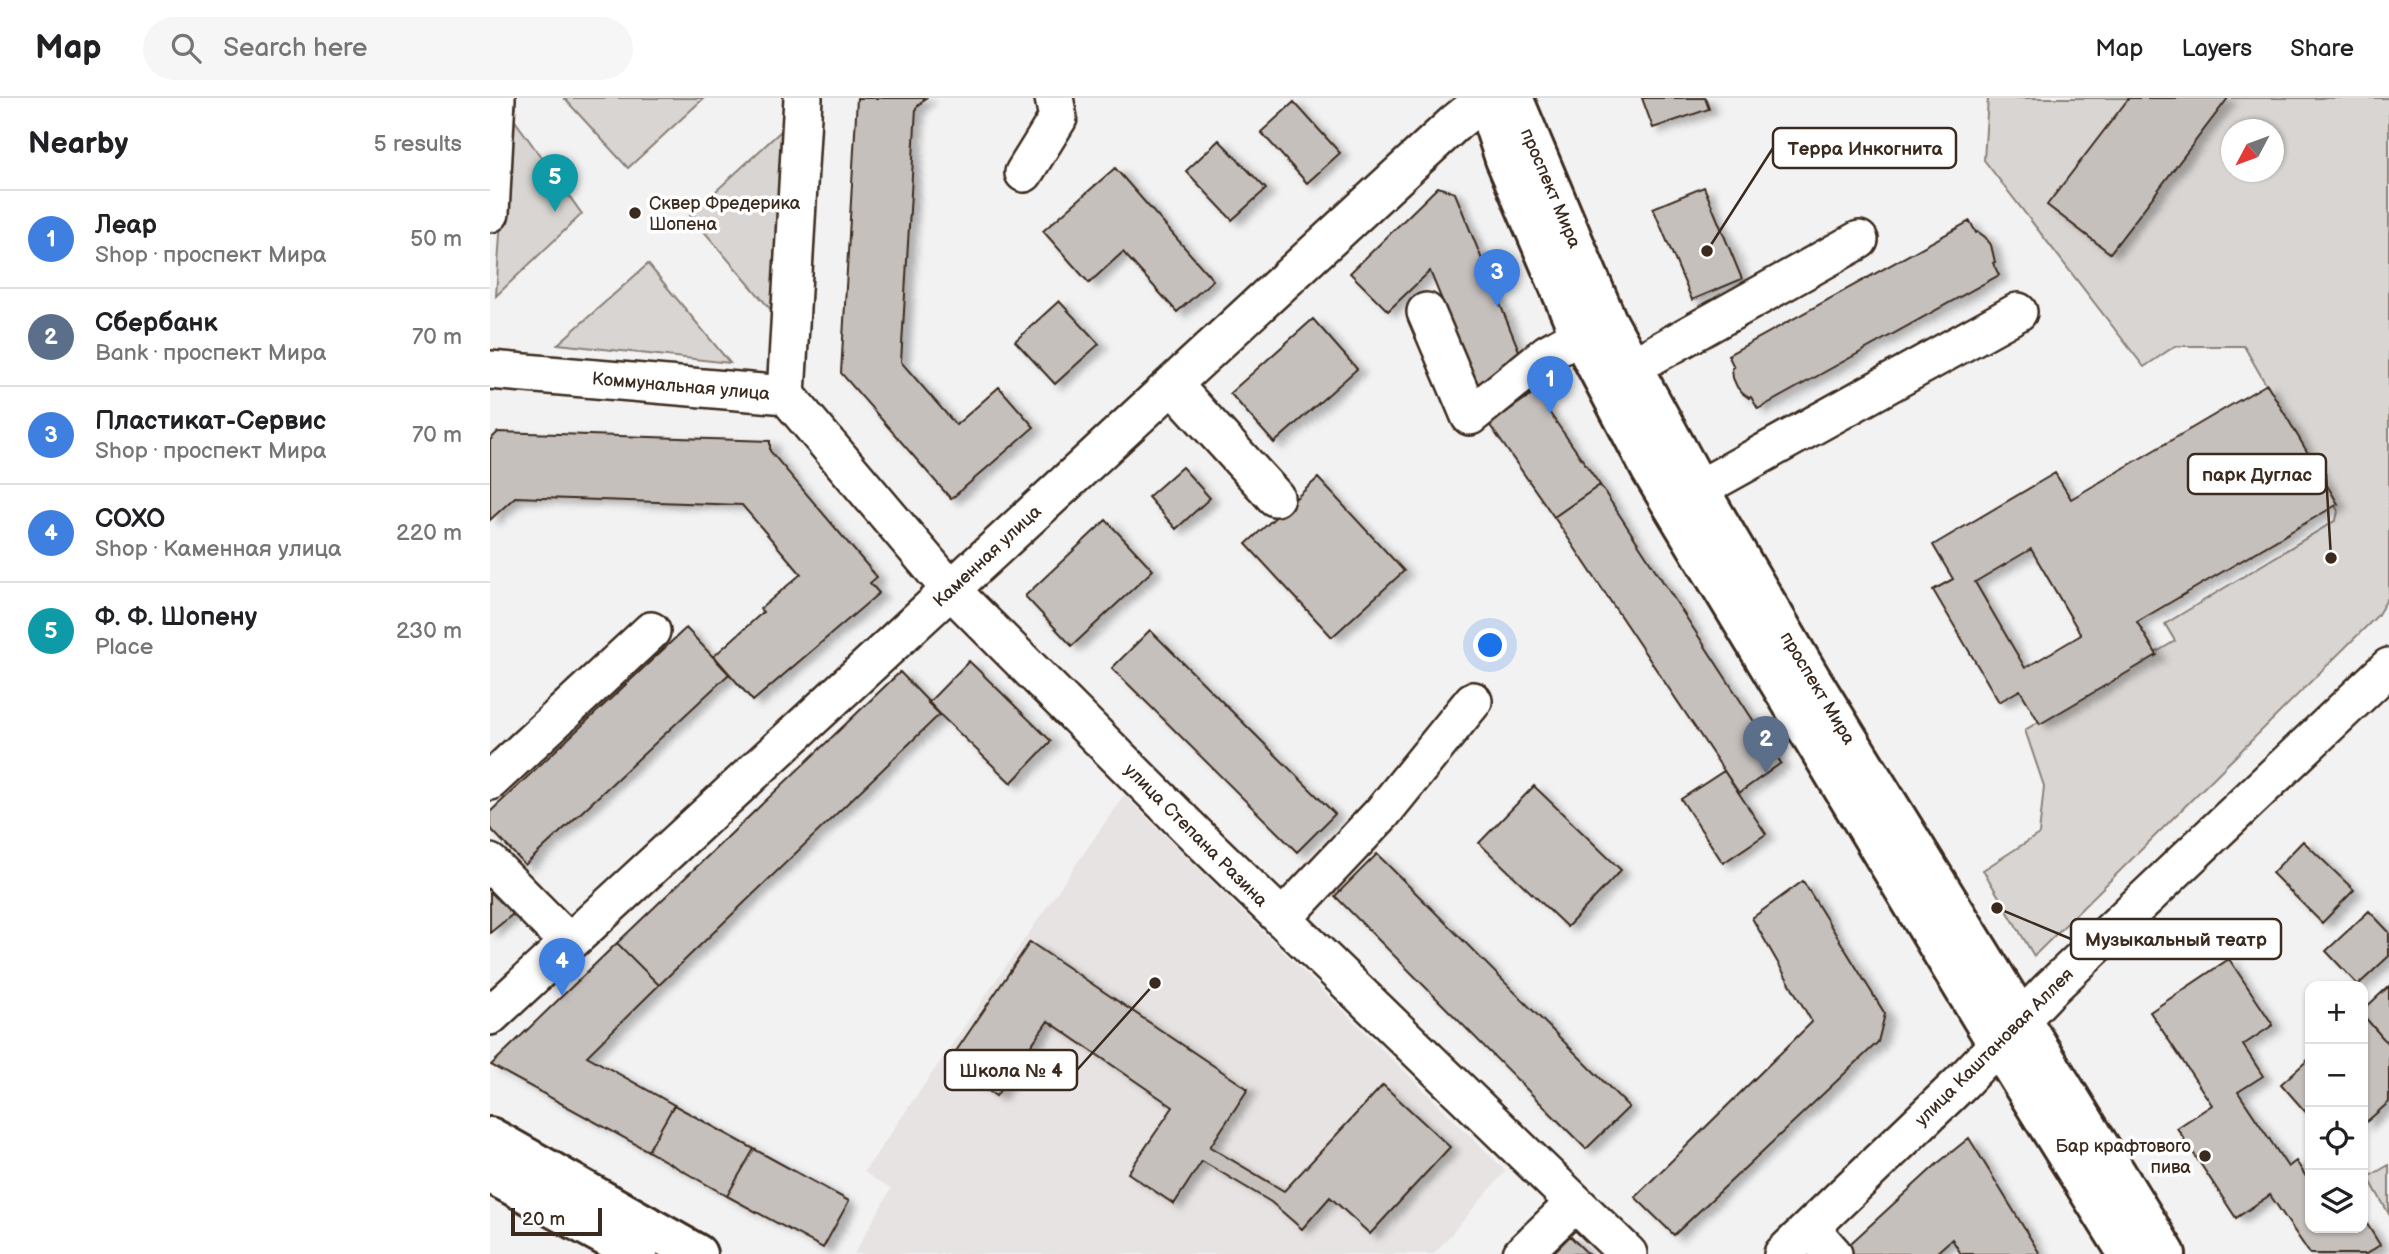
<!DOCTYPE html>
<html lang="en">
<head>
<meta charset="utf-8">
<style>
	body { margin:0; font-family:"Balsamiq Sans",sans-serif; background:#f6f6f6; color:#202124 }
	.controls { position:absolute; right:21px; bottom:21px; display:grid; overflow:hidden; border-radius:14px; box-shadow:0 2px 5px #0004 }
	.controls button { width:63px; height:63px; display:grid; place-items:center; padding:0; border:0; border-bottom:2px solid #e0e0e0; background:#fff; color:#202124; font:35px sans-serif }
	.compass { position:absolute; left:1731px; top:21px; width:63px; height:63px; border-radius:50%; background:#fff; box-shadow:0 2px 5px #0004; rotate:229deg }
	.scale { position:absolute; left:21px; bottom:18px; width:91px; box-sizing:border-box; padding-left:7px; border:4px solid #3b2a1e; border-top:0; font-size:19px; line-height:24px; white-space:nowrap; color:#3b2a1e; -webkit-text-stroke:5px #fff; paint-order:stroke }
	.you { position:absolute; left:1001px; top:548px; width:24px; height:24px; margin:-18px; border:5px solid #fff; border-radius:50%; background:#1a73e8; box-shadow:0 0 0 10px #1a73e833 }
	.badge { display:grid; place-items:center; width:46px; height:46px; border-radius:50%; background:#3b2a1e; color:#fff; font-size:23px; font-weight:700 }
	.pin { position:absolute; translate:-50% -58px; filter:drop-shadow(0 2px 4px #0008) }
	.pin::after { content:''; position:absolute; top:37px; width:24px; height:21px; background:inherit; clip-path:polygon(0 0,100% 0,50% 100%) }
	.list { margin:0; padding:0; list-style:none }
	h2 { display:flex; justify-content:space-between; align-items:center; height:91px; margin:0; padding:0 28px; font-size:30px }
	h2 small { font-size:23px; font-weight:400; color:#757577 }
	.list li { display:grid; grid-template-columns:46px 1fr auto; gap:21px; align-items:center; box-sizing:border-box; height:98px; padding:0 28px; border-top:2px solid #e0e0e0 }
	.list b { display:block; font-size:26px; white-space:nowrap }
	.list p { margin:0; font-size:23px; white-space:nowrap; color:#757577 }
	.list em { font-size:23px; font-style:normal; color:#757577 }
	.icon { flex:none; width:38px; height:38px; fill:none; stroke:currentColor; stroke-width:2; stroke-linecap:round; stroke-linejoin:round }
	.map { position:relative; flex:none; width:1899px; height:1156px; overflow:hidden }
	header { display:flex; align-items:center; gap:42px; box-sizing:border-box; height:98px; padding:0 35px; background:#fff; border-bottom:2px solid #e0e0e0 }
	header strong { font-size:33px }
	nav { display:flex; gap:38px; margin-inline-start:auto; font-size:24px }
	.search { width:490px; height:63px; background:#f6f6f6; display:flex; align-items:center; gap:18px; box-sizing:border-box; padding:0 24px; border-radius:38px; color:#757577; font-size:26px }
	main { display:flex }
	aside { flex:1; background:#fff }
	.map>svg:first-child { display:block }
	.built { fill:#e6e3e2 }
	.green { fill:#d8d5d2; stroke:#8a8078; stroke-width:2; fill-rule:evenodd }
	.building { fill:#c6c0bd; stroke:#3b2a1e; stroke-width:2; fill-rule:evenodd; filter:url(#shadow) }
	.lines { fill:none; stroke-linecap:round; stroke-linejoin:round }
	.minor-casing { stroke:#3b2a1e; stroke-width:42 }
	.major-casing { stroke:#3b2a1e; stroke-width:44 }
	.minor { stroke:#fff; stroke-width:37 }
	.major { stroke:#fff; stroke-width:38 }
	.poi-dot { fill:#3b2a1e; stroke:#fff; stroke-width:2.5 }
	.labels { text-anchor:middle; stroke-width:7; stroke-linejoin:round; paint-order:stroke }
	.street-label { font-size:18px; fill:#3b2a1e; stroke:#fff }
	.poi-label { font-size:18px; fill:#3b2a1e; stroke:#fff; text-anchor:start }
	.leader { fill:none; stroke:#3b2a1e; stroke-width:2.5 }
	.callout-dot { fill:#3b2a1e; stroke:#fff; stroke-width:2.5 }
	.callout { fill:#fff; stroke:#3b2a1e; stroke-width:2.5 }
	.callout-label { font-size:19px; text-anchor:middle; font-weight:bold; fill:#3b2a1e }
</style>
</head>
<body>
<header>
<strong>Map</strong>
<div class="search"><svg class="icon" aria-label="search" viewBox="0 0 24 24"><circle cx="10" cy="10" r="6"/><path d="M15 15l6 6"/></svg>Search here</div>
<nav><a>Map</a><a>Layers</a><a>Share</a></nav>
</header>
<main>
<aside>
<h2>Nearby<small>5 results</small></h2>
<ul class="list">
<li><span class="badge" style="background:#3f7fe0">1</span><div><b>Леар</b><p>Shop · проспект Мира</p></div><em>50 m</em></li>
<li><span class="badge" style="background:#5c6f8a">2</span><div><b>Сбербанк</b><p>Bank · проспект Мира</p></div><em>70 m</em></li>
<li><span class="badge" style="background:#3f7fe0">3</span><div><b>Пластикат-Сервис</b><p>Shop · проспект Мира</p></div><em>70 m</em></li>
<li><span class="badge" style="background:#3f7fe0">4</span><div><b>СОХО</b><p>Shop · Каменная улица</p></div><em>220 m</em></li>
<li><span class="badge" style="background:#0f9aa8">5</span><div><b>Ф. Ф. Шопену</b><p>Place</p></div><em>230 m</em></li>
</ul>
</aside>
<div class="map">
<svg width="1899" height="1156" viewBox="0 0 1899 1156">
	<defs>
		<filter id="shadow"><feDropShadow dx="8" dy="4.5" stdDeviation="3.5" flood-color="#0004"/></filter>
	</defs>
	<rect width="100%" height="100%" fill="#f3f2f2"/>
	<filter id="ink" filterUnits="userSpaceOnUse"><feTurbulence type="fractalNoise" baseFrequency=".0143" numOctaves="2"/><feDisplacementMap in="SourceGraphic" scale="14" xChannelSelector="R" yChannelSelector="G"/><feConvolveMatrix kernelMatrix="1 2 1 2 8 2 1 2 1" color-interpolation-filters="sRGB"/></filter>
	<g filter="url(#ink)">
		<path class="built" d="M634,697L1016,1073L944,1156H364L401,1091L374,1074Z"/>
		<path class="green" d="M74,0H214L138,70Z
			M1498,0H1899V498L1887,518L1544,858L1493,772L1549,736L1554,688L1535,632L1685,543L1675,526L1846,422L1848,413L1754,248H1685L1654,269L1494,62ZM1742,32H1784V74H1742Z
			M18,13L92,116L6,198Z
			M303,22L287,219L200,117Z
			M158,166L240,265L68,246Z
			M1899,1067V1116L1878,1079Z"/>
		<path class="building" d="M367,0H436L426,10L411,264L466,327L509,289L544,329L461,401L351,275Z
			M1152,0H1215L1219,11L1163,30Z
			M1639,0H1738L1620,155L1557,107Z
			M804,4L850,55L817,85L771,34Z
			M729,42L776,91L742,122L696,73Z
			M625,70L723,182L687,214L633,154L599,185L553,133Z
			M948,89L965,95L1034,265L988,290L940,173L898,213L860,175Z
			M1214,89L1252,181L1202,202L1163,110Z
			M1480,123L1486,135L1488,134L1495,139L1501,147L1505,164L1503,165L1509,177L1268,311L1261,299L1259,300L1252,295L1247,289L1243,280L1242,270L1244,269L1238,257Z
			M569,203L609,246L565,286L525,243Z
			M823,221L867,271L784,345L740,295Z
			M1777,286L1848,406L1647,524L1667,557L1550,626L1530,592L1509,604L1443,492L1463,481L1443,447L1565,375L1581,401ZM1541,451L1591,537L1535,570L1485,484Z
			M1045,294L1110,387L1064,419L999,326Z
			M8,334L280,343V353L387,479L380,485L389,495L263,603L224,558L273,514L270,511L311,476L252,407L25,399L0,422V342Z
			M692,369L720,400L686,431L658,399Z
			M828,380L914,473L842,539L756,446Z
			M1110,387L1291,665L1249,695L1064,419Z
			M616,422L663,472L582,548L535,498Z
			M196,530L239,576L35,767L0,730V714Z
			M660,532L845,716L807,754L622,570Z
			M479,563L561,643L521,685L438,605Z
			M410,574L450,616L169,887L127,845Z
			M1234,673L1276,736L1233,765L1191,701Z
			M1044,688L1131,772L1077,829L989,745Z
			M1813,743L1864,792L1832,825L1782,775Z
			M887,756L1139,1009L1096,1051L845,798Z
			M1313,783L1395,916L1388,944L1184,1137L1145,1099L1322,924L1262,820Z
			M0,788L23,816L0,835Z
			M1879,813L1899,834V858L1868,887L1836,853Z
			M540,844L758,991L720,1049L794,1093L893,987L960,1049L880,1136L840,1099L812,1131L781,1104L712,1063L684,1106L638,1075L683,1009L558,923L506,998L458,965Z
			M127,845L169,887L97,958L184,1007L158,1053L1,967Z
			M1739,861L1783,927L1753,947L1773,978L1748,994L1798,1069L1806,1063L1820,1085V1130H1873L1874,1121L1890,1147L1876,1156H1820L1780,1097L1746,1120L1687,1030L1722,1007L1660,914Z
			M1899,888V947L1873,917V912Z
			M1873,917L1899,947V1004L1873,1027Z
			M1820,960V1019L1791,986Z
			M184,1007L264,1051L237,1098L158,1053Z
			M1479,1040L1550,1156H1471L1462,1141L1445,1156H1349L1448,1065Z
			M264,1051L359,1103L333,1150L237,1098Z
			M1080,1138L1098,1156H1062Z"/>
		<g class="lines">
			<defs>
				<path id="minor" d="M534,75L568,20L564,0
					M0,115L6,0
					M936,214L980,318L1058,255L1090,237
					M1142,269L1369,142
					M0,272L296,297
					M683,287L785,399
					M296,297L461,492L710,741L1138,1156
					M296,297L313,0
					M1209,391L1528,214
					M0,683L161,533
					M0,765L79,845
					M792,821L893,714L983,603
					M0,918L965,25L996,0
					M1320,1130L1343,1156
					M1032,1156L1085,1105
					M1293,1156L1472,984L1559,892L1899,569"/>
				<path id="major" d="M995,0L1015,61L1090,237L1161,372L1508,947L1638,1156
					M1023,0L1117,223L1209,391L1321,581L1676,1156
					M0,1039L207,1156
					M0,1075L148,1156"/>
			</defs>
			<use href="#minor" class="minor-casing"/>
			<use href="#major" class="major-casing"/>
			<use href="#minor" class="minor"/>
			<use href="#major" class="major"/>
		</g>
	</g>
	<g class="poi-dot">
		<circle cx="145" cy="115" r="7"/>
		<circle cx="1715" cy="1058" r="7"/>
	</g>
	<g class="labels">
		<g class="street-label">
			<text transform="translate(1061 90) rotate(67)" y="6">проспект Мира</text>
			<text transform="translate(191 288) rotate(5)" y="6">Коммунальная улица</text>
			<text transform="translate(497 458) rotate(-43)" y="6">Каменная улица</text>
			<text transform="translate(1328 590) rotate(59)" y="6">проспект Мира</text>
			<text transform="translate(706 737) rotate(45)" y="6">улица Степана Разина</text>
			<text transform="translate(1504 949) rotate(-45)" y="6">улица Каштановая Аллея</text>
		</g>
		<g class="poi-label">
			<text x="159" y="111">Сквер Фредерика<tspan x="159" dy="21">Шопена</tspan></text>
			<text x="1701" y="1054" text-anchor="end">Бар крафтового<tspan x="1701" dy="21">пива</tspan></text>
		</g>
	</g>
	<path class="leader" d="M1217 153L1283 50M1841 460L1836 376M1507 810L1581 841M665 885L587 972"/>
	<g class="callout-dot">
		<circle cx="1217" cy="153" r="7"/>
		<circle cx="1841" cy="460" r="7"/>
		<circle cx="1507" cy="810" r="7"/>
		<circle cx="665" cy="885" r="7"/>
	</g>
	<g class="callout">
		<rect x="1283" y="30" width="183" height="40" rx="7"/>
		<rect x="1698" y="356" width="138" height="40" rx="7"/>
		<rect x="1581" y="821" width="210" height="40" rx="7"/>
		<rect x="455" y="952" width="132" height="40" rx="7"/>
	</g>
	<g class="callout-label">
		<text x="1375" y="57">Терра Инкогнита</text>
		<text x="1767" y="383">парк Дуглас</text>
		<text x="1686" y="848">Музыкальный театр</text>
		<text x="521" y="979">Школа № 4</text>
	</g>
</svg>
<div class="controls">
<button>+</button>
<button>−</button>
<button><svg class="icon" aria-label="locate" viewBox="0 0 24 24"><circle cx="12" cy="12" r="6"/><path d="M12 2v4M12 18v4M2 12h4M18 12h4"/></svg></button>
<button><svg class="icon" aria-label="layers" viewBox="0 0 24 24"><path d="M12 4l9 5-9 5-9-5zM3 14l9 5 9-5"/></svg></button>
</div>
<svg class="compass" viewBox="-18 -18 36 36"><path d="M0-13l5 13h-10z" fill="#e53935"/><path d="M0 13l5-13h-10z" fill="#757577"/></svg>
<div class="scale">20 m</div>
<div class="you"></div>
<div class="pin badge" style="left:1060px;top:316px;background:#3f7fe0">1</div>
<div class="pin badge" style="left:1276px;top:676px;background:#5c6f8a">2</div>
<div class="pin badge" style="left:1007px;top:209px;background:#3f7fe0">3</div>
<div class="pin badge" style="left:72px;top:898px;background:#3f7fe0">4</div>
<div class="pin badge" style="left:65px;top:114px;background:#0f9aa8">5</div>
</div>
</main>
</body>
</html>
